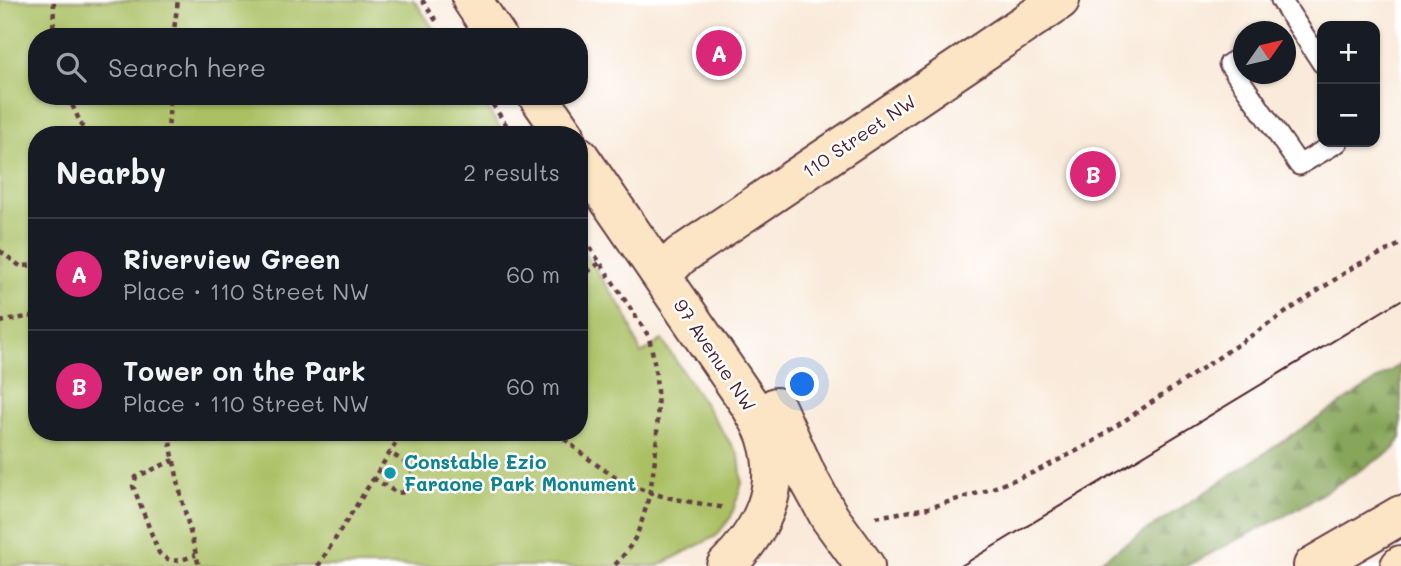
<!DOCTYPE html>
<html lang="en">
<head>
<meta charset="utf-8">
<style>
	body { margin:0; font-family:Mali,sans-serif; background:#242831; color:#f1f3f6 }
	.controls { position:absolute; right:21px; top:21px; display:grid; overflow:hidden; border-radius:14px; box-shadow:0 2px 5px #0004 }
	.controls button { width:63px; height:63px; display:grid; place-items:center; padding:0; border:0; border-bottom:2px solid #363941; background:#171b24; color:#f1f3f6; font:35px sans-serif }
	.compass { position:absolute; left:1233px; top:21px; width:63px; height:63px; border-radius:50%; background:#171b24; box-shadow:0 2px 5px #0004; rotate:56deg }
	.you { position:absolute; left:803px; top:385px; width:24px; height:24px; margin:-18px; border:5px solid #fff; border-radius:50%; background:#1a73e8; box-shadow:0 0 0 10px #1a73e833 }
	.badge { display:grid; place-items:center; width:46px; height:46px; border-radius:50%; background:#db2777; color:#fff; font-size:23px; font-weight:700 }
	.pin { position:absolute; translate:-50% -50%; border:4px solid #fff; box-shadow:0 2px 7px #0006 }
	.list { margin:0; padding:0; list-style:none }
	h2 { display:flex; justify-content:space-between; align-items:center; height:91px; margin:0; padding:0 28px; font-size:30px }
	h2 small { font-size:23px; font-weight:400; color:#9ea1a6 }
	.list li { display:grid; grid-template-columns:46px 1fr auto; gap:21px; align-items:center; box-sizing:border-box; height:112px; padding:0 28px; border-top:2px solid #363941 }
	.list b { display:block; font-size:26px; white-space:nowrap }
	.list p { margin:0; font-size:23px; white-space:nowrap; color:#9ea1a6 }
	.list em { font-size:23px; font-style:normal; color:#9ea1a6 }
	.icon { flex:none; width:38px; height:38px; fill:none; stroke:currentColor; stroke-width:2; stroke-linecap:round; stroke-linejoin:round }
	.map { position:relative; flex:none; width:1401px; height:566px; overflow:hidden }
	.search { position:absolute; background:#171b24; box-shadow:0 2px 5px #0004; left:28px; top:28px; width:560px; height:77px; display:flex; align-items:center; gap:18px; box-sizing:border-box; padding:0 24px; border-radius:28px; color:#9ea1a6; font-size:26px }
	.panel { position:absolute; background:#171b24; box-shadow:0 2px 5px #0004; left:28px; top:126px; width:560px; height:315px; border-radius:28px }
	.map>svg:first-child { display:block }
	.forest { fill:url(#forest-firs); stroke:#686242; stroke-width:2 }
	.green { fill:#aac064; stroke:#7a7048; stroke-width:2 }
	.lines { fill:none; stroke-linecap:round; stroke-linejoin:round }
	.lane-casing { stroke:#643d45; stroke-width:23 }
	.secondary-casing { stroke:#643d45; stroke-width:42 }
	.path { stroke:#643d45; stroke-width:4.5; stroke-dasharray:5 5; stroke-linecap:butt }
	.lane { stroke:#fff; stroke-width:19 }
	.secondary { stroke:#fce5c4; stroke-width:38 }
	.tram { stroke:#4a1f2b; stroke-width:2 }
	.culture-dot { fill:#0f9aa8; stroke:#fff; stroke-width:2.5 }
	.labels { text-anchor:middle; stroke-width:5; stroke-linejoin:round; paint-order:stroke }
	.street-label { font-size:19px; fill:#4a1f2b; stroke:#fff }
	.culture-label { font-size:19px; font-weight:bold; fill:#0d838f; stroke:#fff; text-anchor:start }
</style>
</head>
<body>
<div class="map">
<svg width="1401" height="566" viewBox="0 0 1401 566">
	<defs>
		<pattern id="forest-firs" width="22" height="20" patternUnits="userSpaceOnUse" patternTransform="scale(1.75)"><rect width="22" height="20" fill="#87a65a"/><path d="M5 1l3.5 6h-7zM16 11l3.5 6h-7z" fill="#70874b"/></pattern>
	</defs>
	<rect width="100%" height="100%" fill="#fff"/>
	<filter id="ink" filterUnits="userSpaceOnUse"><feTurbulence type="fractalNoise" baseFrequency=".0143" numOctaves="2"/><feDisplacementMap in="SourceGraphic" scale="14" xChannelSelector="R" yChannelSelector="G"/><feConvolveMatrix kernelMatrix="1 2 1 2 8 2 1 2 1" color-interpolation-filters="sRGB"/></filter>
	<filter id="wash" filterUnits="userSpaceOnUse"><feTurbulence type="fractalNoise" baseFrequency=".00686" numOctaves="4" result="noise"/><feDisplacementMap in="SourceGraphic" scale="28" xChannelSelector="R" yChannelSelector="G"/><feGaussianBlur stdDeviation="1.57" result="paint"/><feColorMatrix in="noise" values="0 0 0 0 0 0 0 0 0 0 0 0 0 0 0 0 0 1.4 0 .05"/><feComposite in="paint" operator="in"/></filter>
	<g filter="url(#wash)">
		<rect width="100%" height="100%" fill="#f9eada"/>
		<path class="forest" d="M1401,364V438L1393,450L1294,511L1186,566H1092Z"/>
		<path class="green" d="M0,0H414L439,37H37V96H479L505,135H37V432H579V245L626,314L641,354L662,340L739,456L742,483L731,517L716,536L658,566H0Z"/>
	</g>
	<g filter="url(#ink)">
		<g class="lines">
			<defs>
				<path id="lane" d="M1281,0L1322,63
					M1244,55L1229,64L1299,165L1338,142"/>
				<path id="secondary" d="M472,0L497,37
					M538,96L565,135
					M579,156L750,405C756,416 764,427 767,439C783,490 761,531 726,566
					M662,275L680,256L1060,0
					M776,407L807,476L830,518L865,566
					M1313,566L1401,515
					M1400,566L1401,565"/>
			</defs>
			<use href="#lane" class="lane-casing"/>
			<use href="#secondary" class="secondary-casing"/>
			<path class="path" d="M422,0L437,22
				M53,37L54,0
				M173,37L178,0
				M68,96L86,135
				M487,96L513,135
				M168,135L170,96
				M579,231L648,335C664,386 659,476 640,526C635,542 625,554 614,566
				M0,251L20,266L37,265
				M579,278L601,262
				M0,322L37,315
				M168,432L181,496L199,566
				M557,432C584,457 614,480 649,492C673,500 700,503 725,508
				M174,460L136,477L133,486L159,553C171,565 182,560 196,555
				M373,478L397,493L405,492L414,482C415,466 402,461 389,452
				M876,517L928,508L985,491L1037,471L1088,445L1355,266L1401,244
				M318,566L403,432"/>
			<use href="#lane" class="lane"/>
			<use href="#secondary" class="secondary"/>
			<path class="tram" d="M961,566L1401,300"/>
		</g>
	</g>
	<circle class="culture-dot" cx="390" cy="473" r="7"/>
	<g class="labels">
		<g class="street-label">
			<text transform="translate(859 136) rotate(-34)" y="7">110 Street NW</text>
			<text transform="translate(715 355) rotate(56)" y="7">97 Avenue NW</text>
		</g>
		<g class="culture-label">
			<text x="404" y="469">Constable Ezio<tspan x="404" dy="22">Faraone Park Monument</tspan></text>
		</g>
	</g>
</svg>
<div class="controls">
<button>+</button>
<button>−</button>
</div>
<svg class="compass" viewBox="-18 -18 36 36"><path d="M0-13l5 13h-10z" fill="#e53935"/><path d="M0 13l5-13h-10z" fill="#9ea1a6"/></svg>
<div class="you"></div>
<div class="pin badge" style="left:719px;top:53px">A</div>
<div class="pin badge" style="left:1093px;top:174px">B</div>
<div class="search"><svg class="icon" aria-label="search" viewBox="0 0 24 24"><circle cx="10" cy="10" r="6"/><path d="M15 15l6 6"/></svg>Search here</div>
<section class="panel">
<h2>Nearby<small>2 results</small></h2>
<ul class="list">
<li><span class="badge">A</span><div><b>Riverview Green</b><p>Place · 110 Street NW</p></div><em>60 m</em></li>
<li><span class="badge">B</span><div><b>Tower on the Park</b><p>Place · 110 Street NW</p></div><em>60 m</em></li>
</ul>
</section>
</div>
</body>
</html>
